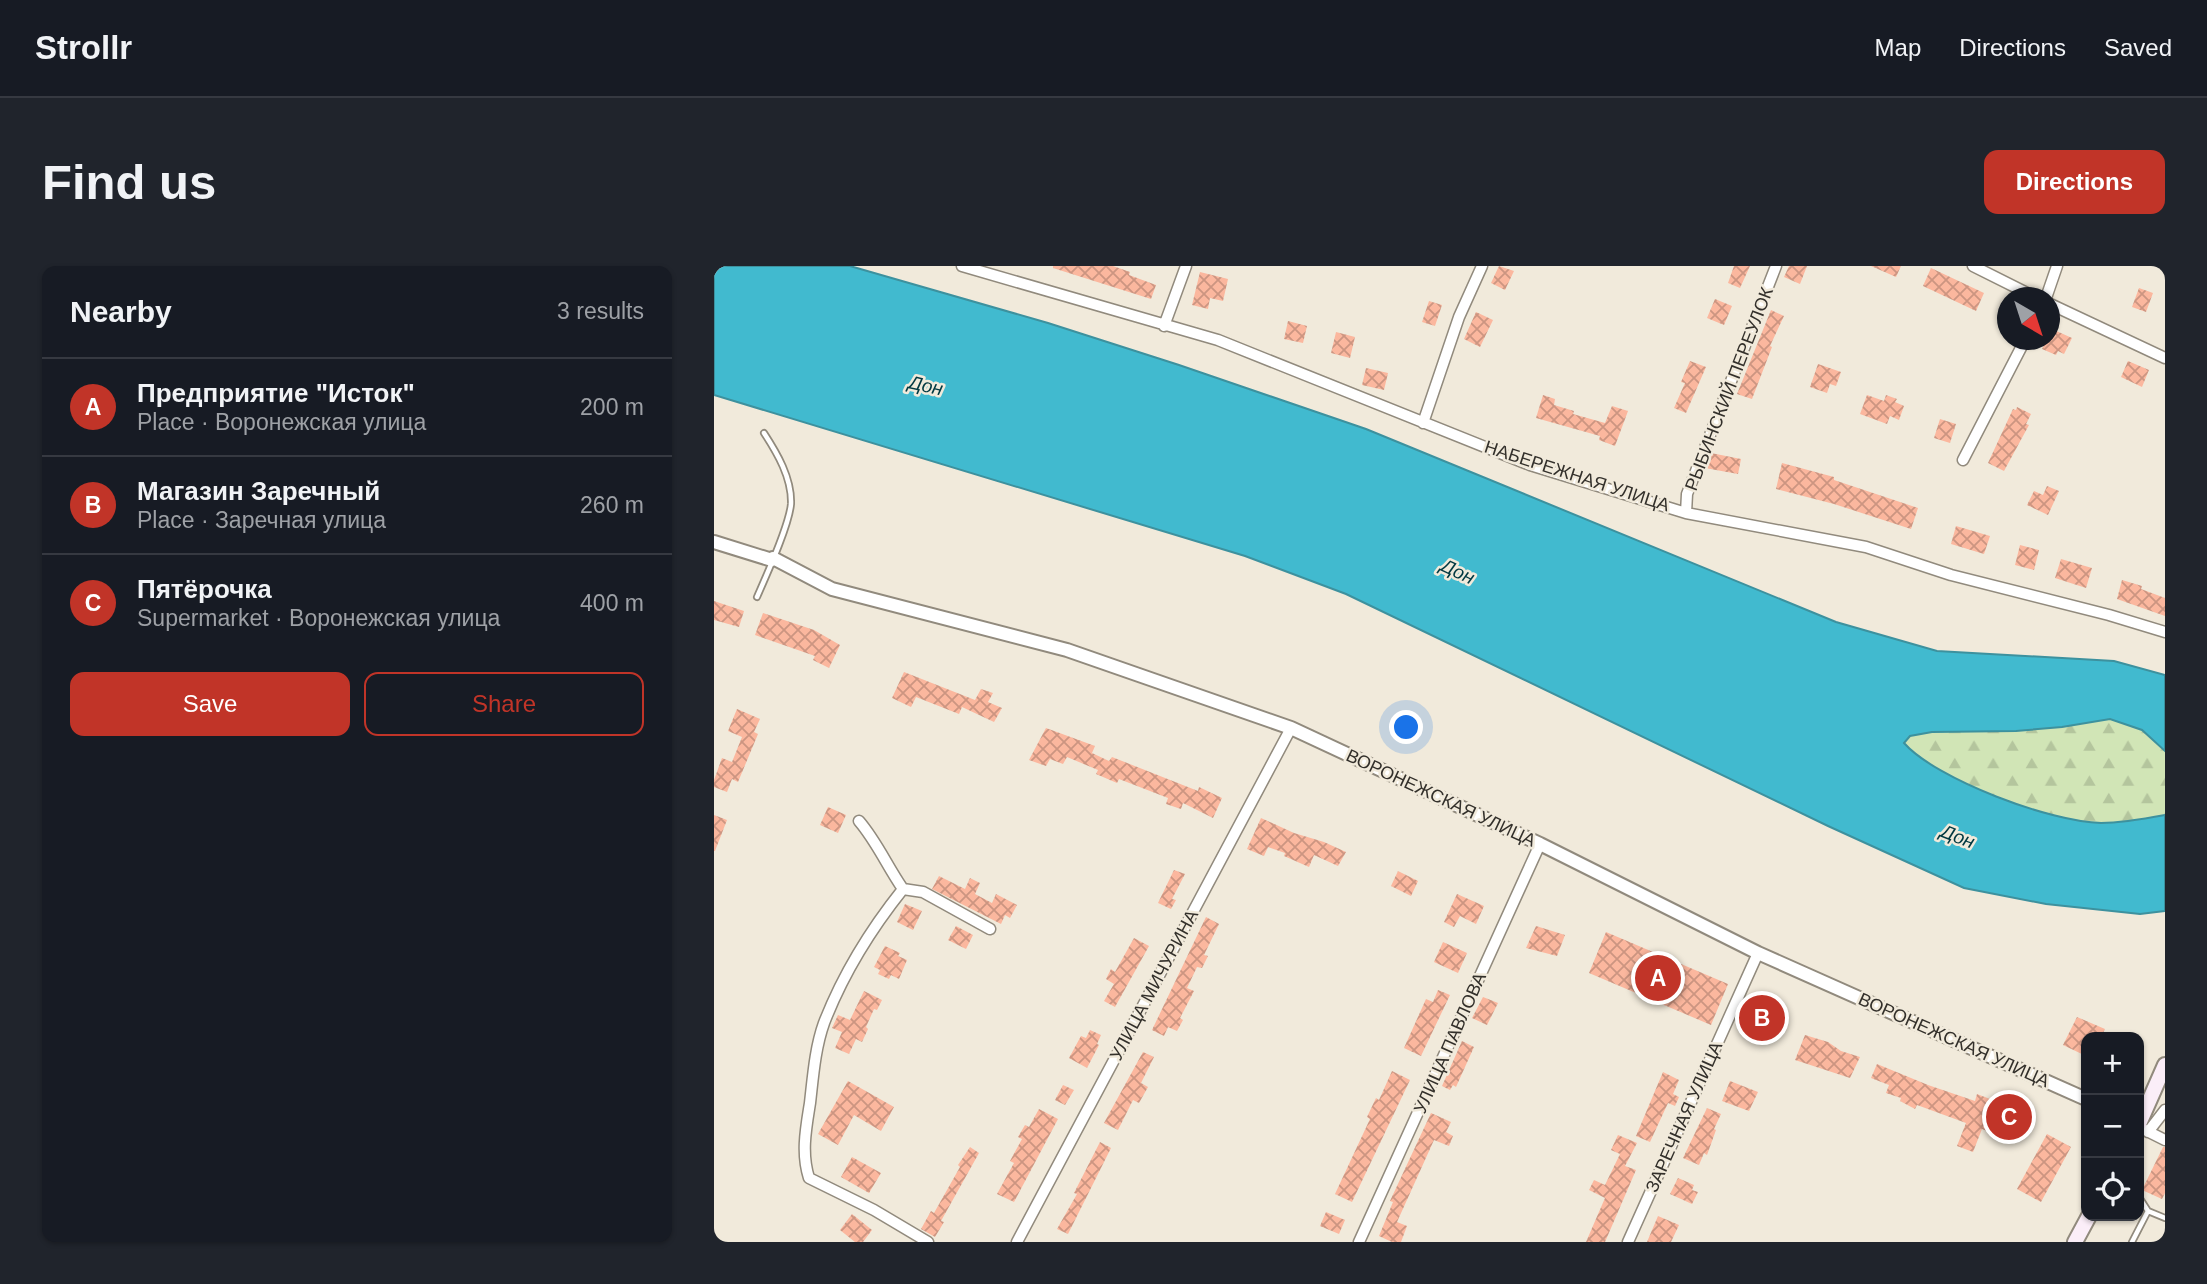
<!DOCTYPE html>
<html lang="en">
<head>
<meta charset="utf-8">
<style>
	body { margin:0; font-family:Helvetica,sans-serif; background:#20242c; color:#f1f3f6 }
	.controls { position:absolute; right:21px; bottom:21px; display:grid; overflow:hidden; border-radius:14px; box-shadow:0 2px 5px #0004 }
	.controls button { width:63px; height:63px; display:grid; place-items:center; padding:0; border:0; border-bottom:2px solid #363941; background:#171b24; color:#f1f3f6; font:35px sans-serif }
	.compass { position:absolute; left:1283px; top:21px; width:63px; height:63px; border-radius:50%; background:#171b24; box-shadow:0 2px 5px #0004; rotate:141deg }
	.you { position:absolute; left:693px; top:462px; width:24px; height:24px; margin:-18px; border:5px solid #fff; border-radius:50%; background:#1a73e8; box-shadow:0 0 0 10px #1a73e833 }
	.badge { display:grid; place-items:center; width:46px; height:46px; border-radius:50%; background:#c13428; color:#fff; font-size:23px; font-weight:700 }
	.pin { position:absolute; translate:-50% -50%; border:4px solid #fff; box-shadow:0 2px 7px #0006 }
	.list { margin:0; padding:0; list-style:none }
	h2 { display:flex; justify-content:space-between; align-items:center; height:91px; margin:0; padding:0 28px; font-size:30px }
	h2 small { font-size:23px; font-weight:400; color:#9ea1a6 }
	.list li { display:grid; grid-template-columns:46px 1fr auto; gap:21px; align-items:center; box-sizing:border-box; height:98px; padding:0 28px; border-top:2px solid #363941 }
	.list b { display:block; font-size:26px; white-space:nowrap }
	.list p { margin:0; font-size:23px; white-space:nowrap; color:#9ea1a6 }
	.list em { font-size:23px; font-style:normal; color:#9ea1a6 }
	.actions { display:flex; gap:14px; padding:21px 28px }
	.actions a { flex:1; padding:16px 0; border:2px solid #c13428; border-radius:14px; text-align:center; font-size:24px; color:#c13428 }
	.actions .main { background:#c13428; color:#fff }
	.icon { flex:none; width:38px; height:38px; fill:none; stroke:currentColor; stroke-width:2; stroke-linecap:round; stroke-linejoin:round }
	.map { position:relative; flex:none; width:1451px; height:976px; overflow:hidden; border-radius:14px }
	header { display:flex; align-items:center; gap:42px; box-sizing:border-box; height:98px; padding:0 35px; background:#171b24; border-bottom:2px solid #363941 }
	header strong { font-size:33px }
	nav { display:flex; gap:38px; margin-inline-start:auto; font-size:24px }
	.intro { display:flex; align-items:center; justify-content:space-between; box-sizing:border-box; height:168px; padding:0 42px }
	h1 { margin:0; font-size:49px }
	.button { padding:18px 32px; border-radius:14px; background:#c13428; color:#fff; font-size:24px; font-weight:700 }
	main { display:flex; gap:42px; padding:0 42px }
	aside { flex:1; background:#171b24; border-radius:14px; box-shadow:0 2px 5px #0004 }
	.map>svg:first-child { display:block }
	.forest { fill:url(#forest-firs) }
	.water { fill:#41bacf; stroke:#3d919e; stroke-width:2 }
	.building { fill:url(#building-cross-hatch) }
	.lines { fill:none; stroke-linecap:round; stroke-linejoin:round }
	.service-casing { stroke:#918a7d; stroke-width:8 }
	.minor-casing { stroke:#918a7d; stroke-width:13 }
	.tertiary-casing { stroke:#918a7d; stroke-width:16 }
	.secondary-casing { stroke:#918a7d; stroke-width:18 }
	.service { stroke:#fff; stroke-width:4.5 }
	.minor { stroke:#fff; stroke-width:10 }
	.tertiary { stroke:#fff; stroke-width:12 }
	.secondary { stroke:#fbeef8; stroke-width:14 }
	.labels { text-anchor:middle; stroke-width:5; stroke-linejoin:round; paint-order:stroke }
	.street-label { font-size:18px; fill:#33302b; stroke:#f1eadb }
	.water-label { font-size:19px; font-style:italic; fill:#003841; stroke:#f1eadb }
</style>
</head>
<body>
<header>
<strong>Strollr</strong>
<nav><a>Map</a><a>Directions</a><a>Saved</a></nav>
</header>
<div class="intro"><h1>Find us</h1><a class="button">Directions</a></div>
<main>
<aside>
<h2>Nearby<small>3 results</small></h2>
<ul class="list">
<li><span class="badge">A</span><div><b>Предприятие &quot;Исток&quot;</b><p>Place · Воронежская улица</p></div><em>200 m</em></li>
<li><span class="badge">B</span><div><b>Магазин Заречный</b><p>Place · Заречная улица</p></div><em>260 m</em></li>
<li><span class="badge">C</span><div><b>Пятёрочка</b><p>Supermarket · Воронежская улица</p></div><em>400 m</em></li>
</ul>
<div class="actions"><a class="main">Save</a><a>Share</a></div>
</aside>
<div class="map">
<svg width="1451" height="976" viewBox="0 0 1451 976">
	<defs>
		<pattern id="forest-firs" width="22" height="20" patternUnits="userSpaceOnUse" patternTransform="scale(1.75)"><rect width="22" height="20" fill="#d1e5b6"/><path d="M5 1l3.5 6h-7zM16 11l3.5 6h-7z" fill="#b4c59d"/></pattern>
		<pattern id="building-cross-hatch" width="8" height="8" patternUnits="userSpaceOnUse" patternTransform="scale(1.75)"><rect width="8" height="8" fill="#fbb79e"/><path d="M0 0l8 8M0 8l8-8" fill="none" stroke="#cc9581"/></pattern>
	</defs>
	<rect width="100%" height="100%" fill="#f1eadb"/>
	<path class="forest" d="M1396,453L1428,464L1451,485V549C1430,553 1408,557 1387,557C1335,556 1224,515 1190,477L1196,470L1218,466L1302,465L1348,461Z"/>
	<path class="water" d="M0,0H136L334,57L465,99L652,163L1122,356L1223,385L1400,395L1451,409V485L1428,464L1396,453L1348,461L1302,465L1218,466L1196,470L1190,477C1223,514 1337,556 1387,557C1408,557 1430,553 1451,549V645L1426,648L1332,638L1250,622L1114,560L632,328L531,290L0,129Z"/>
	<path class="building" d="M339,0H399L416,6L415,9L442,19L437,33L339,2Z
		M785,0L800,5L791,24L777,17Z
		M1020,0H1036L1026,22L1014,17Z
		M1075,0H1093L1086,18L1070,11Z
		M1157,0H1187L1182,11Z
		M1217,2L1270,27L1262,45L1209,20Z
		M486,6L514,13L509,35L496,32L494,43L478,39Z
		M1425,22L1439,27L1432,46L1418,41Z
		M1001,33L1018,40L1010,59L993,52Z
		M715,35L728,39L721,60L708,56Z
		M1057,44L1070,50L1056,80L1058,81L1038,133L1023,128Z
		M762,46L779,54L766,81L750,73Z
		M574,55L593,60L589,77L570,73Z
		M1338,63L1358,72L1350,88L1344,85L1342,89L1328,83L1333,74H1335Z
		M622,66L641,71L636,92L617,87Z
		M976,95L992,101L972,147L960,142L971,117L967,116Z
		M1414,95L1435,104L1428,121L1407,111Z
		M1104,98L1127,106L1122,120L1116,118L1113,127L1096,121Z
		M652,102L674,107L670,124L648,119Z
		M829,129L841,133L840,139L860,145L859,148L891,157L898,140L914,145L901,180L885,174L886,170L822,152Z
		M1153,129L1170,135L1172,129L1183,133L1181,136L1190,140L1185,154L1176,150L1173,158L1146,148Z
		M1303,141L1317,148L1312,158L1315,159L1290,205L1274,197L1299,143L1302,144Z
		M1226,153L1242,158L1236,177L1220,172Z
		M997,187L1027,193L1024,208L991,202Z
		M1068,197L1120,211V214L1204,242L1197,263L1120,238L1062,223Z
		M1333,220L1345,225L1334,249L1313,239L1320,225L1329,229Z
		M1242,260L1276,270L1270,288L1237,278Z
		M1306,279L1325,284L1320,304L1301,299Z
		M1347,293L1378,302L1372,322L1341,312Z
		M1408,314L1428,320L1427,323L1451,332V350L1403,333Z
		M0,335L30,345L25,361L0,354Z
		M49,347L100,364L126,379L115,402L99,394L101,390L41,369Z
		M190,406L261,434L267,423L279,427L274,436L288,442L280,456L248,441L245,448L202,431L197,441L178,432Z
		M23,443L46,453L40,466L44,468L24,516L18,513L13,526L0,521V514L8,492L18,496L28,471L14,465Z
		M332,462L381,480L378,487L395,495L398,491L484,525L485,521L508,532L499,552L469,537L467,543L452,538L454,532L405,513L403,517L382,508L384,504L353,491L349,498L336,493L332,500L315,494Z
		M114,541L132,549L124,567L106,559Z
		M0,549L13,554L1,585H0Z
		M547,552L580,567L610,576L632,586L624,600L600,589L595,601L570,590L571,587L554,581L550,590L533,583Z
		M460,604L471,608L458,633L462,634L457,643L444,637Z
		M684,605L704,615L697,630L677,620Z
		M225,610L251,623L256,612L266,617L261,628L278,637L282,628L303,639L296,652L291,649L287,658L218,623Z
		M743,628L770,640L762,658L746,650L740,661L730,656Z
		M191,638L208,645L199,664L183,656Z
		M492,651L505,658L490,689L494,690L488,702L483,701L473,722L480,725L466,752L469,754L463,765L454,761L450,770L438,764Z
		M242,660L259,669L252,683L234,674Z
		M822,660L851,669L843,690L812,682Z
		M892,666L1014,718L997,759L875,707Z
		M420,672L435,680L401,741L390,735L400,718L392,713L397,703L401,706Z
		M729,676L753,687L744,707L720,696Z
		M171,680L186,687L184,690L193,694L185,713L177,709L175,713L164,708L166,704L160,701Z
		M724,724L736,729L707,790L690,782L712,733L719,736Z
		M150,725L168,734L163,744L160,743L152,761L154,763L148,776L142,773L135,788L121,782L128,766L118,762L124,749L136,754Z
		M769,731L784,737L773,759L758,752Z
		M1040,736L1065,747L1056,767L1031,757Z
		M1363,751L1391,763L1387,771H1372V790L1349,779Z
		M376,764L387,769L383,778L385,779L373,802L355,792L367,770L372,772Z
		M1091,769L1114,776L1127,785L1146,791L1136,812L1081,794Z
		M748,775L760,781L742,821L739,819L736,824L728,820Z
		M429,786L440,791L427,817L434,821L425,837L419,834L404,864L390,857Z
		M1163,798L1214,819L1261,835L1263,828L1302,843L1291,872L1268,863L1259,886L1243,880L1252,857L1203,839L1201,843L1186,835L1187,832L1172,827L1175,819L1157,812Z
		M678,805L696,814L638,936L621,928L656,853L653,851L662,832L665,834Z
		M949,806L965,814L959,828L965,831L961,840L954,837L936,876L922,870Z
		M134,815L180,841L167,865L140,849L124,879L104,868Z
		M1016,815L1044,826L1035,845L1008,835Z
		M349,819L360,824L351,839L341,834Z
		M993,842L1007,848L1000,863L1002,864L993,889L990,887L985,899L969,892Z
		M325,843L344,853L300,936L283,928L300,897L296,895L308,873L304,871L311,859L315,861Z
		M717,847L737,856L732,866L739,870L735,880L720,874L683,956L693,960L687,976H678L665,970L679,936L676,935Z
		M1333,868L1357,881L1327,936L1303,923Z
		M904,869L923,877L911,900L922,904L891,976H872L891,932L875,924L880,914L891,919L906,888L897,884Z
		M386,876L397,882L354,968L343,963L363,928L360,927Z
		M256,881L265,887L227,955L230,956L221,971L207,963L217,945L220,947L246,901L244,899Z
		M1449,881H1451V927L1448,933L1428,924Z
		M138,891L167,907L155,927L127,911Z
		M964,912L980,919L978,924L984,926L978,938L956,928Z
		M612,946L631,954L625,968L606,960Z
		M138,948L158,964L149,976H141L126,964Z
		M944,950L965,959L957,976H933Z"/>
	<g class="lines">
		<defs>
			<path id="service" d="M43,331C53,308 75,260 77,238C78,212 63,187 50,167
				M1425,931L1434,945L1451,952
				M1418,976L1434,945"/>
			<path id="minor" d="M248,0L504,74L816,199L972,247L1152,281L1237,309L1395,349L1451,366
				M1259,0L1323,32
				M1332,32L1343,0
				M1336,38L1451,92
				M450,60L472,0
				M709,157L745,51L768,0
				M1249,194L1311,74
				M972,247L973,228L1062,0
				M145,555C163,576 173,600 189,623
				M1425,861L1451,874
				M1434,866L1451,844
				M214,976L160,944L95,912C87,887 92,862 96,837C99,811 101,782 110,757C129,708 157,663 189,623L209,626L276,663
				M303,976L577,462
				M645,976L826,578
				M914,976L1044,687"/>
			<path id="tertiary" d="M0,276L58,294
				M59,292L118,323L353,384L577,462L826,578L1044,687L1372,833"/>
			<path id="secondary" d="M1425,858L1451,799
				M1361,976L1375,950"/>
		</defs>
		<use href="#service" class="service-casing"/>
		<use href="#minor" class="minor-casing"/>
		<use href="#tertiary" class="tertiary-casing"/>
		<use href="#secondary" class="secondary-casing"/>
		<use href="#service" class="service"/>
		<use href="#minor" class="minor"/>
		<use href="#tertiary" class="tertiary"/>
		<use href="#secondary" class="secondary"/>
	</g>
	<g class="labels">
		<g class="street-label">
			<text transform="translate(1015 123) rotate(-69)" y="6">РЫБИНСКИЙ ПЕРЕУЛОК</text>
			<text transform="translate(863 210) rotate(18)" y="6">НАБЕРЕЖНАЯ УЛИЦА</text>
			<text transform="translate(727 532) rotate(25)" y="6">ВОРОНЕЖСКАЯ УЛИЦА</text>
			<text transform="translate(440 719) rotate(-62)" y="6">УЛИЦА МИЧУРИНА</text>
			<text transform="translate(1240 774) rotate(24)" y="6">ВОРОНЕЖСКАЯ УЛИЦА</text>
			<text transform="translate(736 777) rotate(-66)" y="6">УЛИЦА ПАВЛОВА</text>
			<text transform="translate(970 851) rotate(-66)" y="6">ЗАРЕЧНАЯ УЛИЦА</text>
		</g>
		<g class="water-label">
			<text transform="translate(212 119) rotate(13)" y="7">Дон</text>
			<text transform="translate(744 305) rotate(25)" y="7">Дон</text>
			<text transform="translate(1244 570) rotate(21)" y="7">Дон</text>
		</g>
	</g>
</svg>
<div class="controls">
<button>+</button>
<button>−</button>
<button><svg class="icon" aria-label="locate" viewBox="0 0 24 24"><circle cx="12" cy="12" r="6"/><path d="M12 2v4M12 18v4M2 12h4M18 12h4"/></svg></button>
</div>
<svg class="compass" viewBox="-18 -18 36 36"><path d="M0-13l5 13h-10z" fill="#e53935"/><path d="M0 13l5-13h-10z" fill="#9ea1a6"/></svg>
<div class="you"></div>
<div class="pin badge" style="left:944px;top:712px">A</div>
<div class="pin badge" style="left:1048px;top:752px">B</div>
<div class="pin badge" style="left:1295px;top:851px">C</div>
</div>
</main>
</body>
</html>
